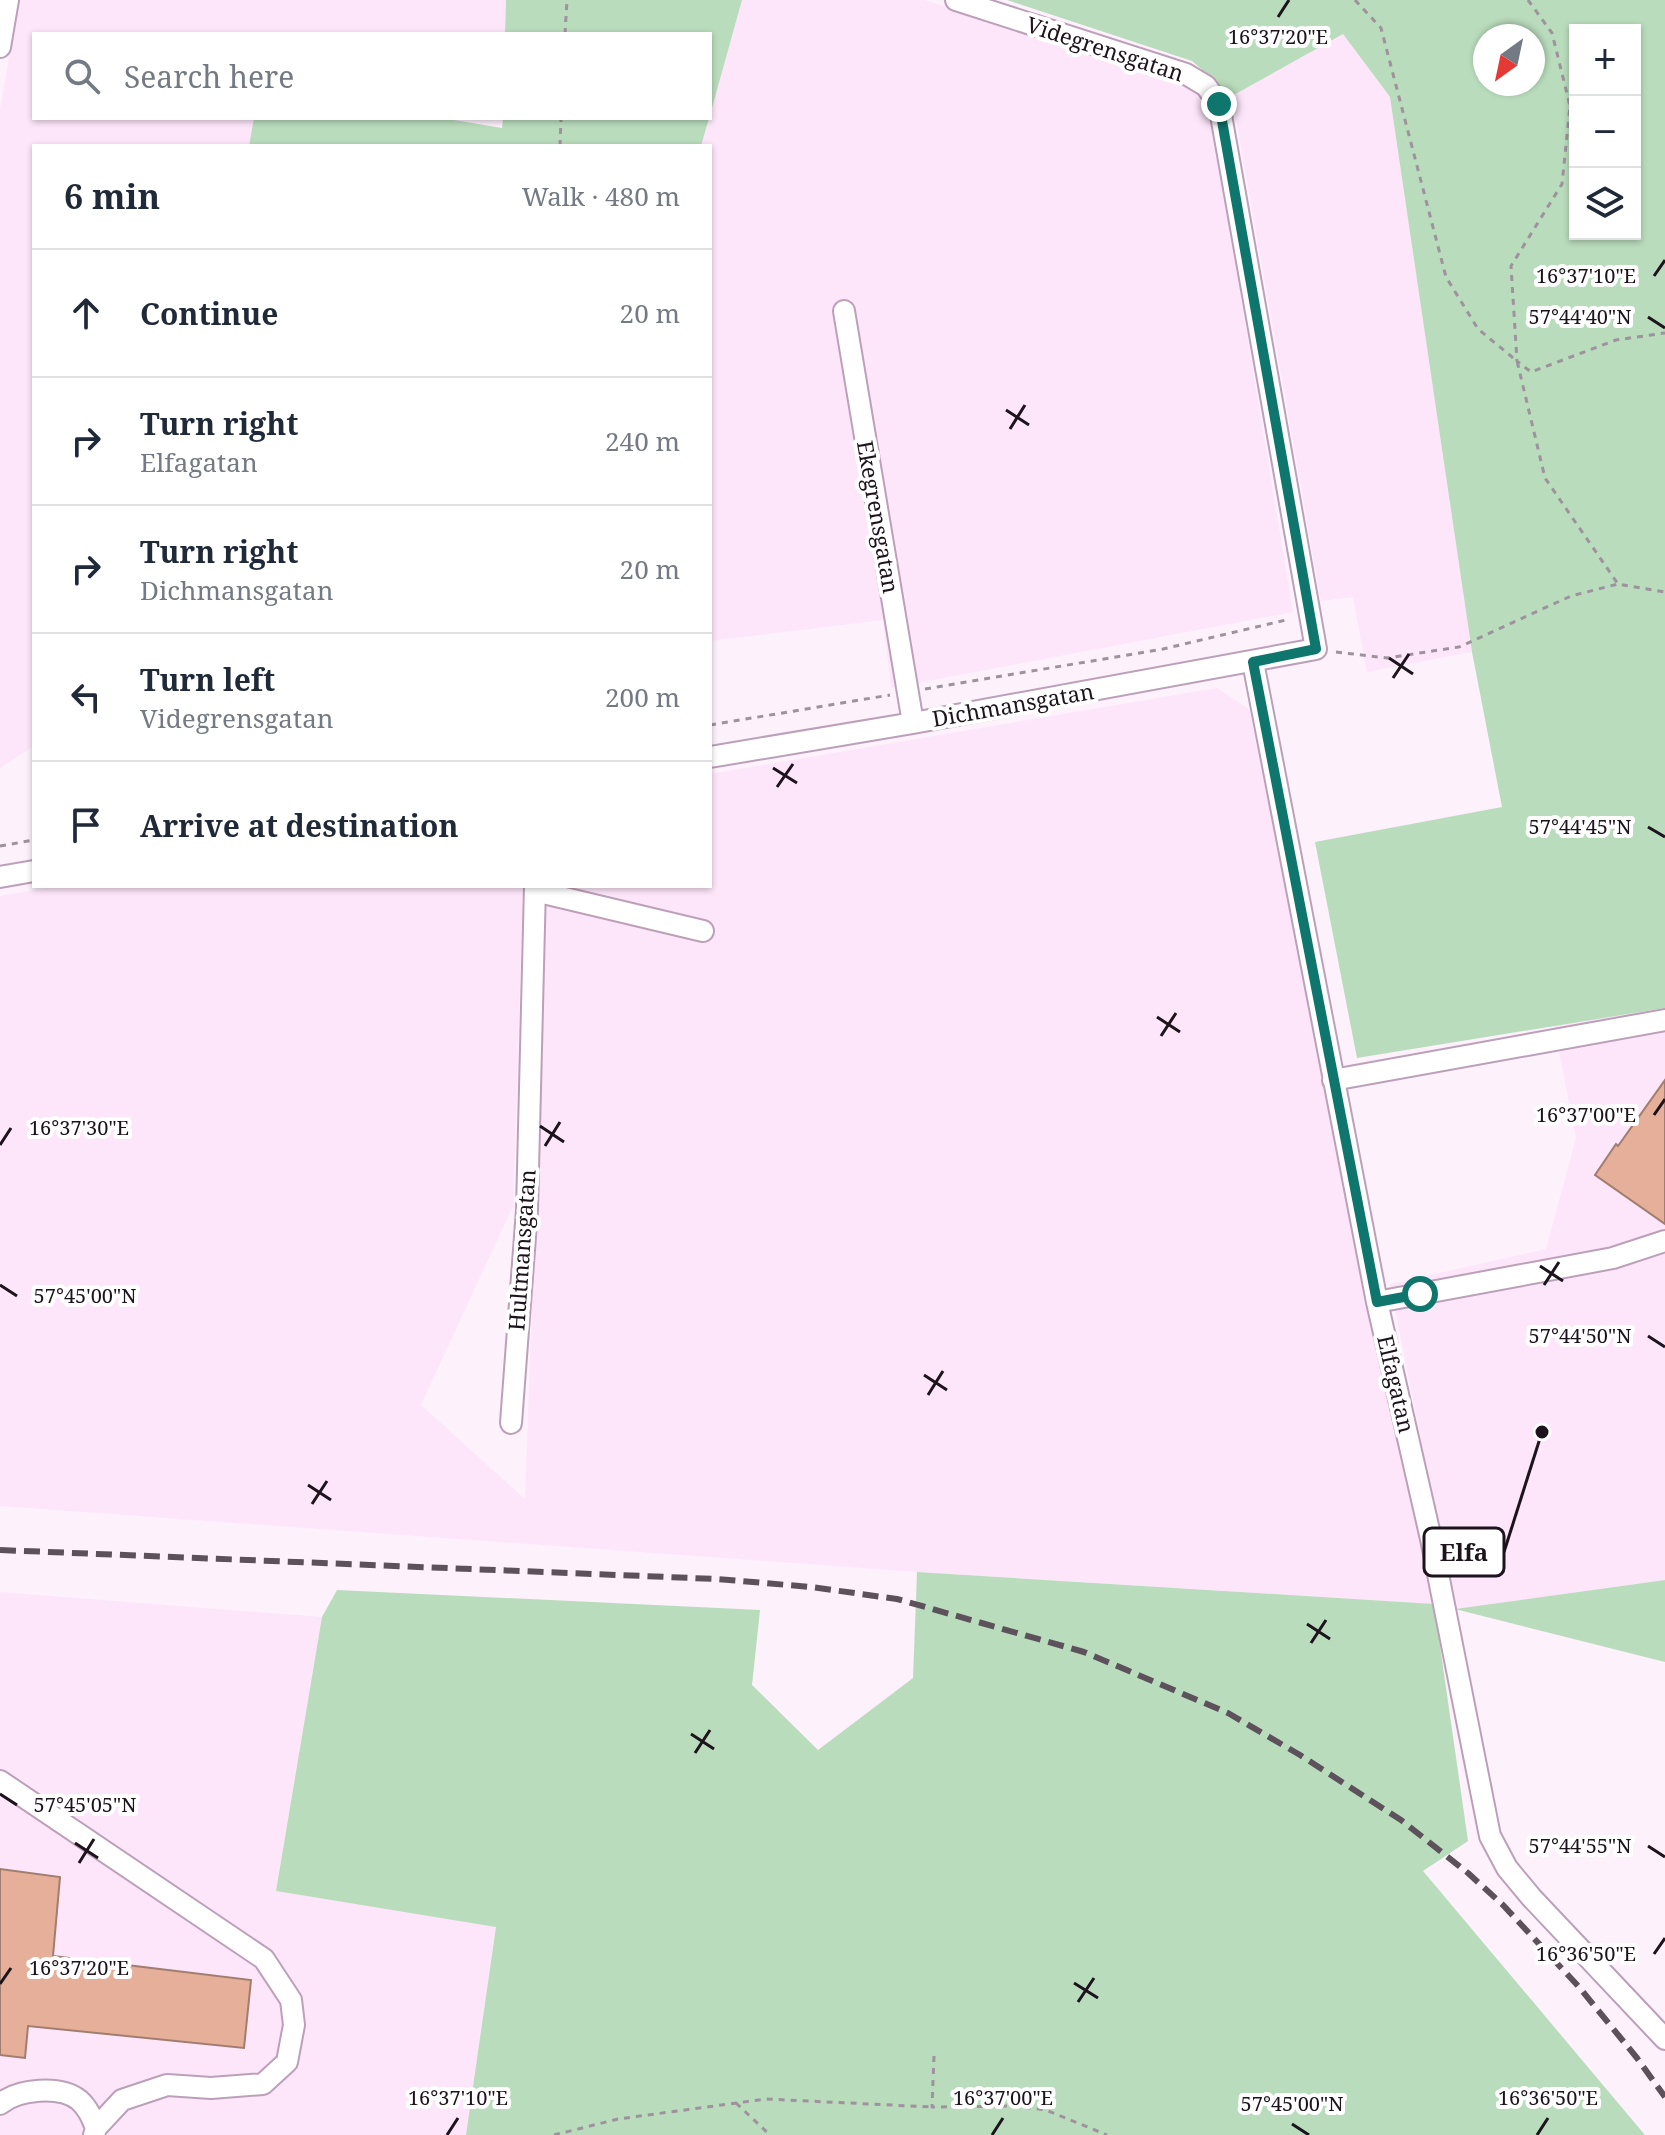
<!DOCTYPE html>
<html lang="en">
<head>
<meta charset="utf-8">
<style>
	body { margin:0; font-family:"Noto Serif",serif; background:#f6f6f7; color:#1f2937 }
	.controls { position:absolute; right:24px; top:24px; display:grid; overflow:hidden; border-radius:0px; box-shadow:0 2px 6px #0004 }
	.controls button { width:72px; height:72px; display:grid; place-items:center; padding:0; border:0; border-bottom:2px solid #e0e1e3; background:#fff; color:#1f2937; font:40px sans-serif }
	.compass { position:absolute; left:1473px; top:24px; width:72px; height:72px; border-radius:50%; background:#fff; box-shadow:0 2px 6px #0004; rotate:213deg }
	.stop { position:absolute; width:24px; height:24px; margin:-18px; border:6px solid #0f766e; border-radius:50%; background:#fff }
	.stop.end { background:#0f766e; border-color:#fff; box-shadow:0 2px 8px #0008 }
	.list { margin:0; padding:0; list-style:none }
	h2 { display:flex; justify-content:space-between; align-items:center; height:104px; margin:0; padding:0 32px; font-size:34px }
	h2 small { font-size:26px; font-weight:400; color:#747a83 }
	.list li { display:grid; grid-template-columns:52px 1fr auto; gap:24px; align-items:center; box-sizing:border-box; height:128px; padding:0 32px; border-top:2px solid #e0e1e3 }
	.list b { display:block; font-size:30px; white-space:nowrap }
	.list p { margin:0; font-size:26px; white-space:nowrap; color:#747a83 }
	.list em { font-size:26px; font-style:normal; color:#747a83 }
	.icon { flex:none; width:44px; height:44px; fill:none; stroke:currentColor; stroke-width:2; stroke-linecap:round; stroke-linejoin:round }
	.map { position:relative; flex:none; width:1665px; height:2135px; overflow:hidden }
	.search { position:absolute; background:#fff; box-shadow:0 2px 6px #0004; left:32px; top:32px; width:680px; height:88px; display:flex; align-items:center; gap:20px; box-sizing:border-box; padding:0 28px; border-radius:0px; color:#747a83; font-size:30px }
	.panel { position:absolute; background:#fff; box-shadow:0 2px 6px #0004; left:32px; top:144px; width:680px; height:744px; border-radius:0px }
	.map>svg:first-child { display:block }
	.built { fill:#fde6fa }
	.green { fill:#b9dcbc; fill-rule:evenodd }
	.building { fill:#e6af99; stroke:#a07d6f; stroke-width:2 }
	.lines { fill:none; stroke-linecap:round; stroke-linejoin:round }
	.minor-casing { stroke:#bca0b9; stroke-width:24 }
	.path { stroke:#9e939d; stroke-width:3; stroke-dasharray:6 6; stroke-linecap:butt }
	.minor { stroke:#fff; stroke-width:20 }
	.rail { stroke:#5d525c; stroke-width:6; stroke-dasharray:16 8; stroke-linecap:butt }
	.route { stroke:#0f766e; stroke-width:10 }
	.ticks { fill:none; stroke:#1d131c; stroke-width:3 }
	.labels { text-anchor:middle; stroke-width:8; stroke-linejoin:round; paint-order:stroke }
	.street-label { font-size:22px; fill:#1d131c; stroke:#fff }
	.ticks-label { font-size:20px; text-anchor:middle; fill:#1d131c; stroke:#fff; stroke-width:8; stroke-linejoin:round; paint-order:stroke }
	.leader { fill:none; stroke:#1d131c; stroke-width:3 }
	.callout-dot { fill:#1d131c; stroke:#fff; stroke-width:3 }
	.callout { fill:#fff; stroke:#1d131c; stroke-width:3 }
	.callout-label { font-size:24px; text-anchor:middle; font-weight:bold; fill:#1d131c }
</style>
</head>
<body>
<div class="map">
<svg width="1665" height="2135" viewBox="0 0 1665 2135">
	<rect width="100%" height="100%" fill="#fdf1fc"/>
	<path class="built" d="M19,0H506L505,34H34V118H254L249,146H34V746L0,768V109Z
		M742,0H925L1180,83L1202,96L1210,111L1293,612L891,688L883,620L710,641V146H701Z
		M1343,34L1390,97L1472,652L1367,672L1353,597L1321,601L1232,96Z
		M1217,688L1249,709L1434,1604L917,1572L0,1506V896L58,886H523L513,1206L421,1405L525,1499L547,886H710V774Z
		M1665,1008V1580L1455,1609L1390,1284L1546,1249L1576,1138L1554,1026Z
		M0,1592L322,1617L276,1891L496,1926L466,2135H0Z"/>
	<path class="green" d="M506,0H742L710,115V34H505Z
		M1007,0H1665V1008L1357,1058L1315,842L1502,807L1472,652L1390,97L1343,34L1232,96L1192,61ZM1575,30H1635V234H1575ZM1485,36H1533V84H1485Z
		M254,118H442L502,128L503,118H709L701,146H249Z
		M917,1572L1434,1604L1468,1841L1423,1871L1645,2135H466L496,1927L276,1891L322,1617L337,1590L760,1610L752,1685L818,1750L913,1678Z
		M1665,1580V1662L1455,1609Z"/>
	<path class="building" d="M1665,1080V1224L1595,1175L1616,1144L1618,1146Z
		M0,1869L60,1877L53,1956L251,1980L244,2048L28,2026L25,2058L0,2055Z"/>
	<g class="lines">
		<defs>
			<path id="minor" d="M0,47L8,0
				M844,311L913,723
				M1253,662L1377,1302L1431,1539L1490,1836L1507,1868L1531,1897L1665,2039
				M710,757L913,723L1316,649L1219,104L1206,86L1186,74L956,0
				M0,877L34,871
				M535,891L703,931
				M1333,1080L1665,1020
				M1377,1302L1613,1258L1665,1241
				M511,1423L527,1210L535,886
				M0,1781L264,1959L291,2000L294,2025L287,2062L263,2084L211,2088L167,2085L122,2100L96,2128L94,2135
				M0,2104C18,2089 60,2085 79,2100C88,2108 92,2118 96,2128"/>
		</defs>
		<use href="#minor" class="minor-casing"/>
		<path class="path" d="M1355,0L1381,28L1446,277L1478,329L1517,361L1545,478L1618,584L1665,592
			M1528,0L1552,33L1570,106L1562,184L1511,266L1517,361L1531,372L1616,340L1665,333
			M565,34L567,0
			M560,146L561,118
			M1336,652L1387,658L1459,647L1571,596L1618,584
			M925,689L1163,649L1290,619
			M710,725L890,695
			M0,846L34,840
			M934,2056L932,2107L1016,2106L1046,2110L1107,2135
			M736,2103L770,2135
			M554,2135L618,2119L766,2099L932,2107"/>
		<use href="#minor" class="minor"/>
		<path class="rail" d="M0,1550L717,1579L811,1587L897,1599L1084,1652L1228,1713L1300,1755L1401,1820L1468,1873L1503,1905L1579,1987L1637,2058L1665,2097"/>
	</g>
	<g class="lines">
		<path class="route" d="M1219,104L1316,649L1253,662L1377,1302L1420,1294"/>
	</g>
	<path class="ticks" d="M1278,17L1289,0M1654,276L1665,260M1648,317L1665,328M1006,410L1029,425M1010,429L1025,405M1389,658L1413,674M1393,678L1409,654M773,768L797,783M777,787L793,764M1648,827L1665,837M1157,1017L1180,1032M1161,1036L1176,1013M1654,1115L1665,1099M540,1126L564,1142M0,1145L11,1128M545,1146L560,1122M1540,1266L1563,1281M0,1285L17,1296M1544,1285L1559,1262M1648,1336L1665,1347M924,1375L947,1390M928,1395L943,1371M308,1485L331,1500M312,1504L327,1481M1307,1624L1330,1639M1311,1643L1326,1620M691,1734L714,1749M695,1753L710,1730M0,1794L17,1805M75,1843L98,1858M1648,1846L1665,1857M79,1863L94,1839M1654,1954L1665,1938M1074,1983L1098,1998M0,1984L11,1968M1078,2002L1094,1978M1292,2124L1309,2135M447,2135L458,2118M992,2135L1003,2118M1537,2135L1548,2118"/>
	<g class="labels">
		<g class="street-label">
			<text transform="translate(1105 49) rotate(18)" y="8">Videgrensgatan</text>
			<text transform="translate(878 517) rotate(80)" y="8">Ekegrensgatan</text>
			<text transform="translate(1013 705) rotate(-10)" y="8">Dichmansgatan</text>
			<text transform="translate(522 1250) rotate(-86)" y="8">Hultmansgatan</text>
			<text transform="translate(1396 1384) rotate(77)" y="8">Elfagatan</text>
		</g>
	</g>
	<g class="ticks-label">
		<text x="1278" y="44">16°37'20"E</text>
		<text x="1586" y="283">16°37'10"E</text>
		<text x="1580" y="324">57°44'40"N</text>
		<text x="1580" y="834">57°44'45"N</text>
		<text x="1586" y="1122">16°37'00"E</text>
		<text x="79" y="1135">16°37'30"E</text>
		<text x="85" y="1303">57°45'00"N</text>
		<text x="1580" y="1343">57°44'50"N</text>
		<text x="85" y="1812">57°45'05"N</text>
		<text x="1580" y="1853">57°44'55"N</text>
		<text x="1586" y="1961">16°36'50"E</text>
		<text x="79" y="1975">16°37'20"E</text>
		<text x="458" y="2105">16°37'10"E</text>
		<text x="1003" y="2105">16°37'00"E</text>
		<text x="1548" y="2105">16°36'50"E</text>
		<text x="1292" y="2111">57°45'00"N</text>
	</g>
	<path class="leader" d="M1542 1432L1504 1552"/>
	<circle class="callout-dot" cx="1542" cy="1432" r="8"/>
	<rect class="callout" x="1424" y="1528" width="80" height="48" rx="8"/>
	<g class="callout-label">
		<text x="1464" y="1561">Elfa</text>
	</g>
</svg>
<div class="controls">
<button>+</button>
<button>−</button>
<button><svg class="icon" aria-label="layers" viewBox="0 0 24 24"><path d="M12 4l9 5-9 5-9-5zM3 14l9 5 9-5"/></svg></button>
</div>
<svg class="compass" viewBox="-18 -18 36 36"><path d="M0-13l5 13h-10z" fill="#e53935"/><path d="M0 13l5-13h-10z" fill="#747a83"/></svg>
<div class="stop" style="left:1420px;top:1294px"></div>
<div class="stop end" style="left:1219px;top:104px"></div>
<div class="search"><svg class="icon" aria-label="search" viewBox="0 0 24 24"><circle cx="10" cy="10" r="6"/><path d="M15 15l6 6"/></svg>Search here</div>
<section class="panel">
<h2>6 min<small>Walk · 480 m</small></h2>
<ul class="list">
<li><svg class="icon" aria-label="ahead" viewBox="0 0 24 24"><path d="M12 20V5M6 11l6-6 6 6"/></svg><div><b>Continue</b></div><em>20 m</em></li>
<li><svg class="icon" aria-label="right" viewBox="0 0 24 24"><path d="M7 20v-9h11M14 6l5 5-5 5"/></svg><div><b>Turn right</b><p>Elfagatan</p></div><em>240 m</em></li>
<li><svg class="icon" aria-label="right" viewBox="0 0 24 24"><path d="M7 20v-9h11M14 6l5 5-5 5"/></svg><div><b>Turn right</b><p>Dichmansgatan</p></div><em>20 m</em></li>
<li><svg class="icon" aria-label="left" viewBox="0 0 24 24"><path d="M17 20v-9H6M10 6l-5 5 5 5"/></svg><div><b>Turn left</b><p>Videgrensgatan</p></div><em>200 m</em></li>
<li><svg class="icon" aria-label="arrive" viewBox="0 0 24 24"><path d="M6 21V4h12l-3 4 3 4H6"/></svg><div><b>Arrive at destination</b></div></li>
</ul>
</section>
</div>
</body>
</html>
